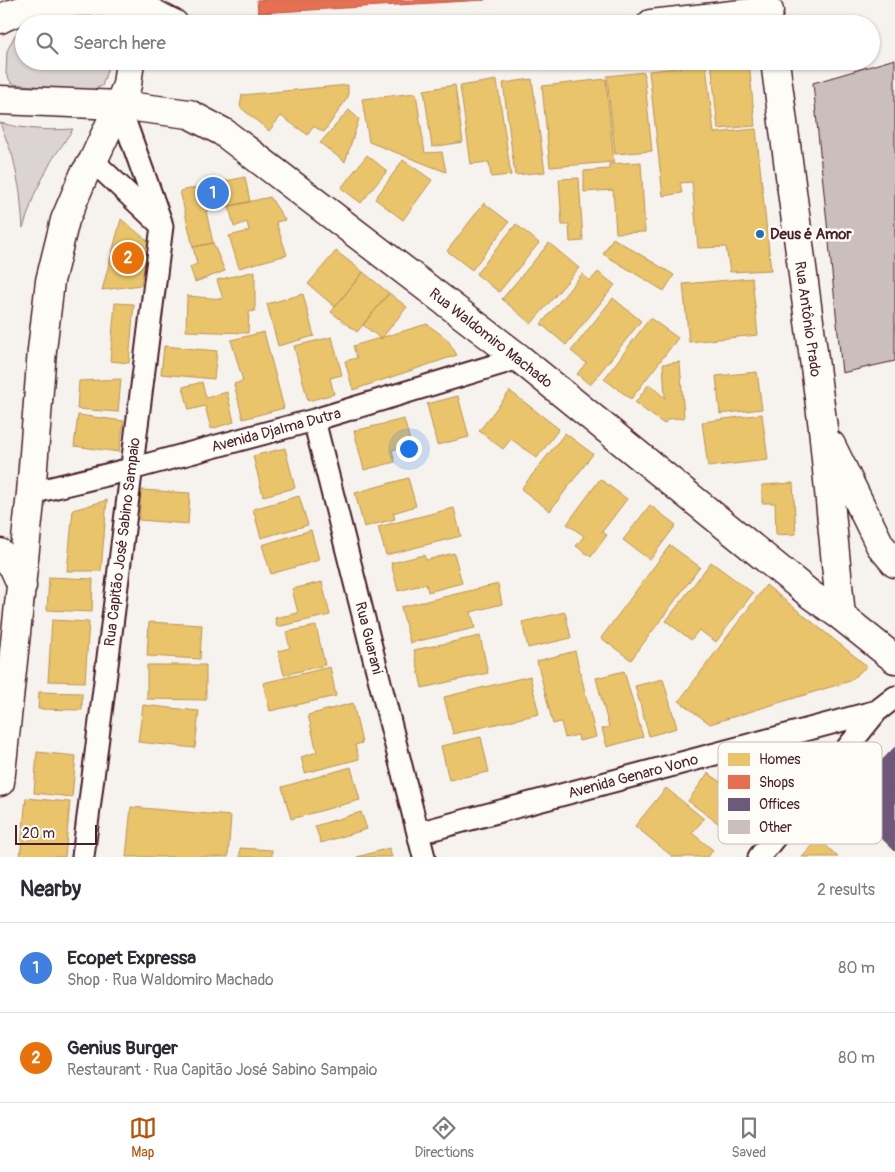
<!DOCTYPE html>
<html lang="en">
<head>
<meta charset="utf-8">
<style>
	body { margin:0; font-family:Pangolin,sans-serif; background:#f2f2f3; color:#2b2b33 }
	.scale { position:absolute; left:15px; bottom:12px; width:82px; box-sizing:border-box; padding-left:5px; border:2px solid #4a1f2b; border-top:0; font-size:14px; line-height:18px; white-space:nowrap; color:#4a1f2b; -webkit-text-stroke:4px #fdfcf7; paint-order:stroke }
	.you { position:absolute; left:408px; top:448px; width:18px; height:18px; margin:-12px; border:4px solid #fff; border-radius:50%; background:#1a73e8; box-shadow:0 0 0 8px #1a73e833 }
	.badge { display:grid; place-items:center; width:32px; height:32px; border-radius:50%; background:#b45309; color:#fff; font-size:16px; font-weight:700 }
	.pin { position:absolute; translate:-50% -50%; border:2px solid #fff; box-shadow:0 1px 5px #0006 }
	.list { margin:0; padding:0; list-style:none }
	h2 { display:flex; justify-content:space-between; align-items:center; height:65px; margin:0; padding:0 20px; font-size:21px }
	h2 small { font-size:16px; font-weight:400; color:#7c7c81 }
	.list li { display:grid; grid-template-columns:32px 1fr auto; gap:15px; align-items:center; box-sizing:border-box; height:90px; padding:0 20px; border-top:1px solid #e1e1e2 }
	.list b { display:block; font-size:19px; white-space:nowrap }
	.list p { margin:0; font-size:16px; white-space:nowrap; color:#7c7c81 }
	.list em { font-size:16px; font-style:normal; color:#7c7c81 }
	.icon { flex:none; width:28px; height:28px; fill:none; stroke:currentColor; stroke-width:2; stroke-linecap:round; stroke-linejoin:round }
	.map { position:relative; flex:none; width:895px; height:857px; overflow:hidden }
	.search { position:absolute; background:#fff; box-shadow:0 1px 4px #0004; left:15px; right:15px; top:15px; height:55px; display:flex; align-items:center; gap:12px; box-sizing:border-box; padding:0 18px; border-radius:28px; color:#7c7c81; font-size:19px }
	.sheet { height:245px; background:#fff }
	nav { display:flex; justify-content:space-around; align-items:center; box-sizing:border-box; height:70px; border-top:1px solid #e1e1e2; background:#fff; font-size:14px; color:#7c7c81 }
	nav a { display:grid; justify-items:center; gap:2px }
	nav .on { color:#b45309 }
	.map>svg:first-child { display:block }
	.green { fill:#dcd4d2; stroke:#937a7e }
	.homes { fill:#e9c46a; stroke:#b99257 }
	.shops { fill:#e76f51; stroke:#b85746 }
	.offices { fill:#6d597a; stroke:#624862 }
	.building { fill:#cbbfbe; stroke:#4a1f2b }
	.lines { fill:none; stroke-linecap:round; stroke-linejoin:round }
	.street-casing { stroke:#4a1f2b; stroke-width:25 }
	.secondary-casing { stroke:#4a1f2b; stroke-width:31 }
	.primary-casing { stroke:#4a1f2b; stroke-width:31 }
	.street { stroke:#fdfcf7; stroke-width:21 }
	.secondary { stroke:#fdfcf7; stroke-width:28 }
	.primary { stroke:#fdfcf7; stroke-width:28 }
	.poi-dot { fill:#1f6fb2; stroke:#fdfcf7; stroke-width:2 }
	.labels { text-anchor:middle; stroke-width:5; stroke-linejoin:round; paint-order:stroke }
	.poi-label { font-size:15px; font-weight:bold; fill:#4a1f2b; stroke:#fdfcf7; text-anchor:start }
	.street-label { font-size:15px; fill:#4a1f2b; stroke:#fdfcf7 }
	.key { fill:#fdfcf7; stroke:#c7baba; stroke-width:1 }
	.key-label { font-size:14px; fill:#4a1f2b }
</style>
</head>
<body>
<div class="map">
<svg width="895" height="857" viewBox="0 0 895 857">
	<rect width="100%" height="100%" fill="#f6f3ef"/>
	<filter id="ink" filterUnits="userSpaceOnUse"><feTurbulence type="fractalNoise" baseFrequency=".02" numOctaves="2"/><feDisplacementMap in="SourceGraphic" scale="10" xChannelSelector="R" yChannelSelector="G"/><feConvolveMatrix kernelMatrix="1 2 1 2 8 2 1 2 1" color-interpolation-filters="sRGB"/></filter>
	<g filter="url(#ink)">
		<path class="green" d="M89,18L103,24H48L70,19Z
			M24,31V61H110L102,86L89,91L12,84L6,74L7,51L15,35Z
			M0,123C26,129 46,131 73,129L52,160L35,193L23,228L20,192L13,157Z"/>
		<path class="homes" d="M711,61H749L755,126L718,129Z
			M706,65L714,133L756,129L771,270L730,272L726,247L698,248L692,182L680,183L682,193L663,196L649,71Z
			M644,72L652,151L615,154L607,76Z
			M532,79L545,172L515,175L503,83Z
			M606,79L614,162L550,167L542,86Z
			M497,80L511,175L491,177L489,162L471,164L460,86Z
			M348,85V97L324,132L313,126L308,135L281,116L269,131L240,107L242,95Z
			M455,85L463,142L432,147L424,90Z
			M416,93L425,153L442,152L446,172L369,142L362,99Z
			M349,110L359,119L345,162L320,143Z
			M367,155L387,171L361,203L341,188Z
			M403,160L432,180L403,220L375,199Z
			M641,162L645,232L616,233L613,190L584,192V171L609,169V164Z
			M245,177L250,202L206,211L213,243L193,247L180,191Z
			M579,178L583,241L570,242L569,225H562L559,179Z
			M270,197L285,220L276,222L287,255L239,268L229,236L249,231L247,222L234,227L229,206Z
			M484,203L509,222L472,270L447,251Z
			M121,219L149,242L141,285L102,290Z
			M516,224L539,243L499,292L476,274Z
			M613,238L674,275L664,291L603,254Z
			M213,243L225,271L195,282L190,267L197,264L193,247Z
			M549,243L579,268L531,324L502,299Z
			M336,251L363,272L335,307L308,284Z
			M255,271V311L249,312L248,333L186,331L187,296L223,299L217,280Z
			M363,272L389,293L357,332L331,312Z
			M598,272L615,285L566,345L541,324L582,274L590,281Z
			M752,278L758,335L689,342L683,284Z
			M389,293L407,307L381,339L363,325Z
			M303,294L314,336L278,346L267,304Z
			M613,298L641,321L590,385L577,374L586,363L571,351Z
			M115,303L134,304L129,363L110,361Z
			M650,318L678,338L631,399L604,379Z
			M427,324L447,339L457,355L353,390L345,361L357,358L353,346Z
			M264,332L284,408L243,419L234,384L243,381L231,340Z
			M332,337L342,375L330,378L334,394L308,401L294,346Z
			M164,346L217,351L214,379L161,374Z
			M680,362L684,418L668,419L664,424L635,403L649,384L665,398L663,364Z
			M757,372L762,409L720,414L716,376Z
			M121,379L118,412L77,409L79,381Z
			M202,382L206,398L227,392L234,422L211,429L205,406L189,410L183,387Z
			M510,391L559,429L537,458L511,439L503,449L479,431Z
			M458,396L469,437L437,445L427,404Z
			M762,414L768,460L708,467L702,422Z
			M78,415L124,421L119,452L74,446Z
			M404,419L411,445L392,450L395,462L364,470L354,431Z
			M565,433L593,454L550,511L521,489Z
			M285,448L295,488L263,496L253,456Z
			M408,478L416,506L393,513L395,519L364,527L355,493Z
			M600,479L627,499L602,532L607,535L591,557L576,546L584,536L567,524Z
			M793,483L796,534L776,535L775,503H762V485Z
			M141,490L190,493L188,524L139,520Z
			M299,496L308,525L261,538L253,509Z
			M107,500L101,571H67L73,510Z
			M650,505L676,525L650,560L623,540Z
			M454,508L461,536L386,555L378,527Z
			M311,530L319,560L271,574L262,545Z
			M670,545L700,567L631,660L601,638Z
			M454,553L462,583L428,592L426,584L398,591L391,563L424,555L426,560Z
			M711,562L753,593L716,642L699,630L691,640L666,621Z
			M49,577L93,579L92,612L47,610Z
			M322,582L330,615L277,627L275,618L298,613L292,589Z
			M498,584L502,604L471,612L475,628L410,643L401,607Z
			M766,585L867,666L850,681L710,724L679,701Z
			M565,612L571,638L528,648L522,622Z
			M52,620L89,622L85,682L48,681Z
			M149,622L202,625L200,659L147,656Z
			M316,626L325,665L284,675L278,651L290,648L286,632Z
			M480,636L488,673L422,688L414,650Z
			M575,651L596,737L579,741L578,735L565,738L561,722L553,724L537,661Z
			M147,665H206V700L147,699Z
			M330,667L336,696L270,711L263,683Z
			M624,671L643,737L607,747L602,729L609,727L596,678Z
			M530,676L539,714L453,734L444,697Z
			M663,679L677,728L649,736L635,686Z
			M39,692L82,693V710L38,709Z
			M353,703L362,743L355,745L359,759L305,773L301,757L317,752L308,715Z
			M143,705L199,711L195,748L138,742Z
			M481,737L489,772L449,780L441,746Z
			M37,752L76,756L72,797L34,793Z
			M351,767L360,800L291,819L282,787Z
			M708,773L746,801L726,829L688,801Z
			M666,788L704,819L692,833L713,850L708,857H673L635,826Z
			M26,798L70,802L65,857H20Z
			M131,807L231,816L228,857H126Z
			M361,812L367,829L321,843L315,826Z
			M819,839L838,857H802Z
			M240,848L272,850V857H240Z
			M389,848L392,857H357Z"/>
		<path class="shops" d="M257,0H485L258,13Z"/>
		<path class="offices" d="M895,747V851L843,801Z"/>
		<path class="building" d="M895,59V361L842,373L813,83Z"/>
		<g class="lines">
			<defs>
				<path id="street" d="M119,105L161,222
					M314,420L424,857
					M31,493L131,469L314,420L519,358
					M418,833L877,711
					M83,857L162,226L93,161
					M759,857L877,711L895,697"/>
				<path id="secondary" d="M0,19C36,0 93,0 132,5C146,8 161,18 174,24
					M651,24L769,11
					M775,61L823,428L841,616
					M0,100L119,105L189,114L223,132L519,358L811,595L841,616L895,659
					M831,445L880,545L895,563"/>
				<path id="primary" d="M133,0V24
					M0,553L13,566L22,586
					M0,782L31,493L42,350L50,281L65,220L84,175L93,161L119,105L127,85L130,61"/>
			</defs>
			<use href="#street" class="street-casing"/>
			<use href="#secondary" class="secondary-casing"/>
			<use href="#primary" class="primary-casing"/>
			<use href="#street" class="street"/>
			<use href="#secondary" class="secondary"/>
			<use href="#primary" class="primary"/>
		</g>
	</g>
	<circle class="poi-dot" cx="760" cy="234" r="5"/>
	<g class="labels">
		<g class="poi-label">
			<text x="770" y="239">Deus é Amor</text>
		</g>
		<g class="street-label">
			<text transform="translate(808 319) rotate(82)" y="5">Rua Antônio Prado</text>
			<text transform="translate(491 338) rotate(38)" y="5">Rua Waldomiro Machado</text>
			<text transform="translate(276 430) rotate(-15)" y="5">Avenida Djalma Dutra</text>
			<text transform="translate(122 542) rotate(-83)" y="5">Rua Capitão José Sabino Sampaio</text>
			<text transform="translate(369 638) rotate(76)" y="5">Rua Guarani</text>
			<text transform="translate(633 776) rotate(-15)" y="5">Avenida Genaro Vono</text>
		</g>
	</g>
	<rect x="718" y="742" width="164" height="102" rx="8" class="key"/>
	<rect x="728" y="753" width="22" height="13" fill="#e9c46a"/>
	<rect x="728" y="775" width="22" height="14" fill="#e76f51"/>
	<rect x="728" y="798" width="22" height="13" fill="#6d597a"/>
	<rect x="728" y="820" width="22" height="14" fill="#cbbfbe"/>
	<g class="key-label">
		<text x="759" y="764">Homes</text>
		<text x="759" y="787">Shops</text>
		<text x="759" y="809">Offices</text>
		<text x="759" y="832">Other</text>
	</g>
</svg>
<div class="scale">20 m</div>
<div class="you"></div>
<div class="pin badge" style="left:213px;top:193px;background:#3f7fe0">1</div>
<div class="pin badge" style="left:128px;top:258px;background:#e8710a">2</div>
<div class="search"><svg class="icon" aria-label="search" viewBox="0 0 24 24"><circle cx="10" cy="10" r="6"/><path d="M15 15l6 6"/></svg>Search here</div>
</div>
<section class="sheet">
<h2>Nearby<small>2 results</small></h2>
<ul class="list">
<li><span class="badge" style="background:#3f7fe0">1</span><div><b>Ecopet Expressa</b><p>Shop · Rua Waldomiro Machado</p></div><em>80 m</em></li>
<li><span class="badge" style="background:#e8710a">2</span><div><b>Genius Burger</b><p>Restaurant · Rua Capitão José Sabino Sampaio</p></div><em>80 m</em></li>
</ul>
</section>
<nav>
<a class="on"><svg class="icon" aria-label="map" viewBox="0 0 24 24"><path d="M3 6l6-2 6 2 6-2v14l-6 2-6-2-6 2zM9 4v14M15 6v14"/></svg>Map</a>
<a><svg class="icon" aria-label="directions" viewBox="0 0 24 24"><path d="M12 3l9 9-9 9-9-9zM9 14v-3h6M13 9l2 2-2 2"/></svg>Directions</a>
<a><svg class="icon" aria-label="saved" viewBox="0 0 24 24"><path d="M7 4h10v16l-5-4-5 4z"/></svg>Saved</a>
</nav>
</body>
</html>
